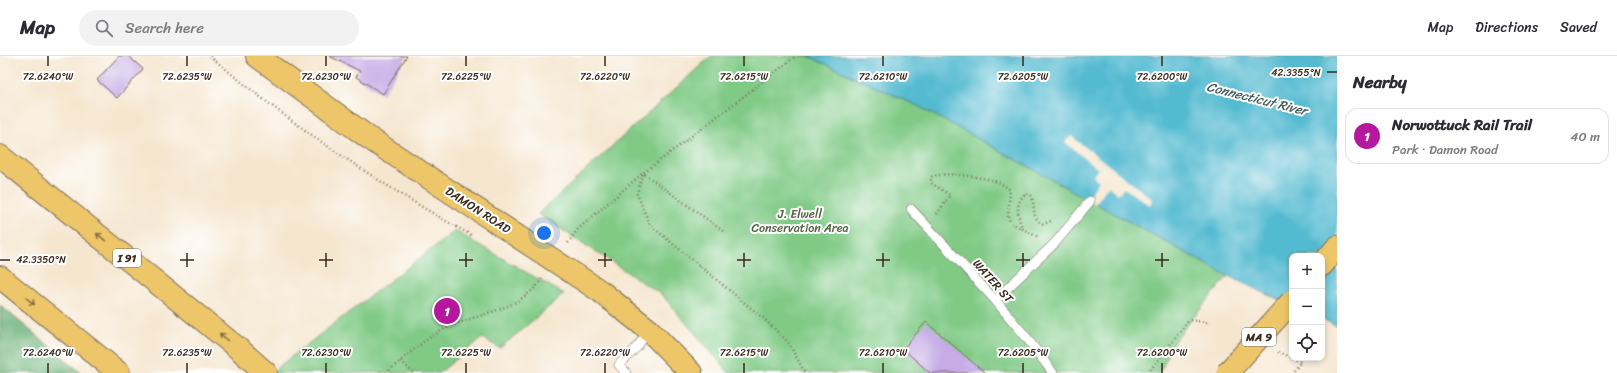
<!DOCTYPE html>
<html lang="en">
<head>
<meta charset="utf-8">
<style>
	body { margin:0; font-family:Sriracha,sans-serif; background:#f2f2f3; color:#2b2b33 }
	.controls { position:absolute; right:12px; bottom:12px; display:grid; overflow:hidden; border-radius:8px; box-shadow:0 2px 6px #0003 }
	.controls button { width:36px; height:36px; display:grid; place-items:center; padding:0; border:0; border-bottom:1px solid #e1e1e2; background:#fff; color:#2b2b33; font:20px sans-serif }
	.you { position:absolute; left:544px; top:177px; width:14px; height:14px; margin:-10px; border:3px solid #fff; border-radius:50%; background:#1a73e8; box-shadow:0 0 0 6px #1a73e833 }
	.badge { display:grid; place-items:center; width:26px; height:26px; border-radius:50%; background:#b5179e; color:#fff; font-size:13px; font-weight:700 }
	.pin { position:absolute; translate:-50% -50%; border:2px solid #fff; box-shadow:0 1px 4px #0006 }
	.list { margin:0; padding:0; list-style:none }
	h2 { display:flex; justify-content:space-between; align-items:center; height:52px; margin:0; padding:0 16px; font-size:17px }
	h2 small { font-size:13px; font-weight:400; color:#7c7c81 }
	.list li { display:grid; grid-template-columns:26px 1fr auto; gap:12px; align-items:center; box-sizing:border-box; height:56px; margin:0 8px 8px; padding:0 8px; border:1px solid #e1e1e2; border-radius:12px }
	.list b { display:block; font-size:15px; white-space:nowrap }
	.list p { margin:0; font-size:13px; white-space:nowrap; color:#7c7c81 }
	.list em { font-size:13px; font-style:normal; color:#7c7c81 }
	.icon { flex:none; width:22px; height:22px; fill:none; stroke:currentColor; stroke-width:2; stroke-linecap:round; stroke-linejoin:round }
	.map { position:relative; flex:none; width:1337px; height:317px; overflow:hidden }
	header { display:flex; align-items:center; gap:24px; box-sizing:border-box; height:56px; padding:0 20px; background:#fff; border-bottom:1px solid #e1e1e2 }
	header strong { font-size:19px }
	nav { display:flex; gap:22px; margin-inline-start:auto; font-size:14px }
	.search { width:280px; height:36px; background:#f2f2f3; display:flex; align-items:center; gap:10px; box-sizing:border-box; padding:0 14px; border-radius:22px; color:#7c7c81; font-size:15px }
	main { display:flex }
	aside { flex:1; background:#fff }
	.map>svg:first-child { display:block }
	.green { fill:#80ca86; stroke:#5e7a52 }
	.forest { fill:#68ae73; stroke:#526c48 }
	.water { fill:#52bad0; stroke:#467277 }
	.pier { fill:#f5e6cf }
	.building { fill:#c6abe6 }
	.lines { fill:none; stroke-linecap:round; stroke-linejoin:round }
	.service-casing { stroke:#7c6c5c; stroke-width:10 }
	.primary-casing { stroke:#7c6c5c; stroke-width:24 }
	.trunk-casing { stroke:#7c6c5c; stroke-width:24 }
	.motorway-casing { stroke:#7c6c5c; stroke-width:24 }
	.path { stroke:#7c6c5c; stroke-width:2.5; stroke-dasharray:1 3; stroke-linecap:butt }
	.service { stroke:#fff; stroke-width:9 }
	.primary { stroke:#ecc669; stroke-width:22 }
	.trunk { stroke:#ecc669; stroke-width:22 }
	.motorway { stroke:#ecc669; stroke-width:22 }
	.trunk-bridge-casing { stroke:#7c6c5c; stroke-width:24; stroke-linecap:butt }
	.trunk-bridge { stroke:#ecc669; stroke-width:22 }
	.oneway { stroke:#8b7040 }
	.ticks { fill:none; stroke:#3b2a1e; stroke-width:1.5 }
	.labels { text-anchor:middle; stroke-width:4; stroke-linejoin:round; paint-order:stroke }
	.shield { fill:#fff; stroke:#766a62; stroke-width:1 }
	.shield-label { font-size:11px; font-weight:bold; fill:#3b2a1e }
	.street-label { font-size:12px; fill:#3b2a1e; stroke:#fff }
	.park-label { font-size:12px; fill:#536242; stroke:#fff }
	.water-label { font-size:13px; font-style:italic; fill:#435c5c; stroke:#fff }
	.ticks-label { font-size:10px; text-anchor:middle; fill:#3b2a1e; stroke:#fff; stroke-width:4; stroke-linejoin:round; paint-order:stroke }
</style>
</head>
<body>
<header>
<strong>Map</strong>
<div class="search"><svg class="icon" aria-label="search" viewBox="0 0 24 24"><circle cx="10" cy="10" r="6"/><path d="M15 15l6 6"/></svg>Search here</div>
<nav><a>Map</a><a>Directions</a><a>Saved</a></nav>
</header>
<main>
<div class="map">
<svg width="1337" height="317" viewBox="0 0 1337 317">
	<rect width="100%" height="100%" fill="#fff"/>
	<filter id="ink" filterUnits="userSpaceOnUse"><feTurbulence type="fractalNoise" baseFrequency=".025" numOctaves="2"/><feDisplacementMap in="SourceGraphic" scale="8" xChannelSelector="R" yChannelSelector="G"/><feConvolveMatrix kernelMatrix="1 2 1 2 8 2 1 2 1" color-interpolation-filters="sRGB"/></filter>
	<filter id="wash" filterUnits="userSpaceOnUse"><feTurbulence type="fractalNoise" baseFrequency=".012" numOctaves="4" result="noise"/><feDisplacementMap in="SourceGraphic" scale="16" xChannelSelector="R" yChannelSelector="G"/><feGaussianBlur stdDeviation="0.9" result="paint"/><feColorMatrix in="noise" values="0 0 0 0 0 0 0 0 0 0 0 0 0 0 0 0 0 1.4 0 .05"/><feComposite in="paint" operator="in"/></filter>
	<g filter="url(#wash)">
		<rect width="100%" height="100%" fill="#f5e6cf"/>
		<path class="green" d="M711,0H808L918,50L1228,220L1174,285L1162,312L1159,317H729L662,239L538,158Z
			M455,175L564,238L500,292L482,282L439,317H270Z"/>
		<path class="forest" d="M0,249L82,317H0Z"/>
		<path class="water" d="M808,0H1337V270L1322,263V200H1292V250L1228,220L918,50Z"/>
		<path class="pier" d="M1071,80L1152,143L1150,149L1124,132L1118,138L1108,130L1095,148L1087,143L1099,125L1093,120L1098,113L1065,86Z"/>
		<g id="blocks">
			<path class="building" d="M119,0H128L143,13L117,42L97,24Z
				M329,0H407L383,38L356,21L360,15Z
				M926,266L985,317H930L903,293Z"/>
		</g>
	</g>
	<g filter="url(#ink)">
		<use href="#blocks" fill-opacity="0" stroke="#7c6c5c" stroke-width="1"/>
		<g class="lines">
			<defs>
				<path id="service" d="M911,153L995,244L1027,282L1053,317
					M995,244L1055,187L1090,145
					M626,317L619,309L637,291L649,274"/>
				<path id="primary" d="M257,0L369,82L600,235L649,274L691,317"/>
				<path id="trunk" d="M1322,209L1337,191"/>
				<path id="motorway" d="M0,100L240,294L266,317
					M0,221L119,317"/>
			</defs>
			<use href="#service" class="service-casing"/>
			<use href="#primary" class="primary-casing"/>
			<use href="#trunk" class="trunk-casing"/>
			<use href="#motorway" class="motorway-casing"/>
			<path class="path" d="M210,0C290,68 379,128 471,179
				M937,158L950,139L931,127V121C942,115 988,121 1000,127C1004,129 1006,131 1010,134L1008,161L1011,167L1038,181
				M1023,173C1018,161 1014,148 1025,138L1031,139C1036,149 1030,164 1044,168L1051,165
				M723,175L643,117L637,138L650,169L763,262L788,286L805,317
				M568,187L578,173L643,117L662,103L796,0
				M1278,296L1292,302
				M1292,302L1301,306L1292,317
				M401,305L413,317
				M386,317C405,302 423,283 445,273C478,256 519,256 542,223
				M1148,317L1189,264L1213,267"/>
			<use href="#service" class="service"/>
			<use href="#primary" class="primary"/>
			<use href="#trunk" class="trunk"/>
			<use href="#motorway" class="motorway"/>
			<defs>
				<path id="trunk-bridge" d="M1227,317L1292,245"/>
			</defs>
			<use href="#trunk-bridge" class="trunk-bridge-casing"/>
			<use href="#trunk-bridge" class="trunk-bridge"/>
		</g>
		<defs><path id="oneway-shaft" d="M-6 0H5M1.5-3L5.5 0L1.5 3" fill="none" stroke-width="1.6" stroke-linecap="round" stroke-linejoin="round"/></defs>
		<g class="oneway">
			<use href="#oneway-shaft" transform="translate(101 181) rotate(-141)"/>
			<use href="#oneway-shaft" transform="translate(30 245) rotate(39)"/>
			<use href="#oneway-shaft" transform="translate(224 281) rotate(-141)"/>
		</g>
	</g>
	<path class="ticks" d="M48,0V10M187,0V10M326,0V10M466,0V10M605,0V10M744,0V10M883,0V10M1023,0V10M1162,0V10M1327,16H1337M187,197V211M326,197V211M466,197V211M605,197V211M744,197V211M883,197V211M1023,197V211M1162,197V211M0,204H10M180,204H194M319,204H333M459,204H473M598,204H612M737,204H751M876,204H890M1016,204H1030M1155,204H1169M48,307V317M187,307V317M326,307V317M466,307V317M605,307V317M744,307V317M883,307V317M1023,307V317M1162,307V317"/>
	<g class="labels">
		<g class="shield">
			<rect x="113" y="193" width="28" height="18" rx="3"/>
			<rect x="1242" y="272" width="34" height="18" rx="3"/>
		</g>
		<g class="shield-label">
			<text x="127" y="206">I 91</text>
			<text x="1259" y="285">MA 9</text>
		</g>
		<g class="street-label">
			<text transform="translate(478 154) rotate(33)" y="4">DAMON ROAD</text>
			<text transform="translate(993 225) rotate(48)" y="4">WATER ST</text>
		</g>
		<g class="park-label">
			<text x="800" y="162">J. Elwell<tspan x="800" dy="14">Conservation Area</tspan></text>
		</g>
		<g class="water-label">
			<text transform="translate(1257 42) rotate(14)" y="5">Connecticut River</text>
		</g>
	</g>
	<g class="ticks-label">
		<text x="1296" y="20">42.3355°N</text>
		<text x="48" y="24">72.6240°W</text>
		<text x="187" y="24">72.6235°W</text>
		<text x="326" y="24">72.6230°W</text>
		<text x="466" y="24">72.6225°W</text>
		<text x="605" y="24">72.6220°W</text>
		<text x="744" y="24">72.6215°W</text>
		<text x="883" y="24">72.6210°W</text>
		<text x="1023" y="24">72.6205°W</text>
		<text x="1162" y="24">72.6200°W</text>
		<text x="41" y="207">42.3350°N</text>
		<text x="48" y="300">72.6240°W</text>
		<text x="187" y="300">72.6235°W</text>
		<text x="326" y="300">72.6230°W</text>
		<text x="466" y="300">72.6225°W</text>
		<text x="605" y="300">72.6220°W</text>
		<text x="744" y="300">72.6215°W</text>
		<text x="883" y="300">72.6210°W</text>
		<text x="1023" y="300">72.6205°W</text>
		<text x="1162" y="300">72.6200°W</text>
	</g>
</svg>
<div class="controls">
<button>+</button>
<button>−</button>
<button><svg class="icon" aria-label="locate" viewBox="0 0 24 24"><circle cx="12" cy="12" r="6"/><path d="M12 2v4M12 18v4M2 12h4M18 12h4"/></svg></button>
</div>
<div class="you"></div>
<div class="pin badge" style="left:447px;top:255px">1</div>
</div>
<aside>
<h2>Nearby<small></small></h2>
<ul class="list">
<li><span class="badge">1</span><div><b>Norwottuck Rail Trail</b><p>Park · Damon Road</p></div><em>40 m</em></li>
</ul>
</aside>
</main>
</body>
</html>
